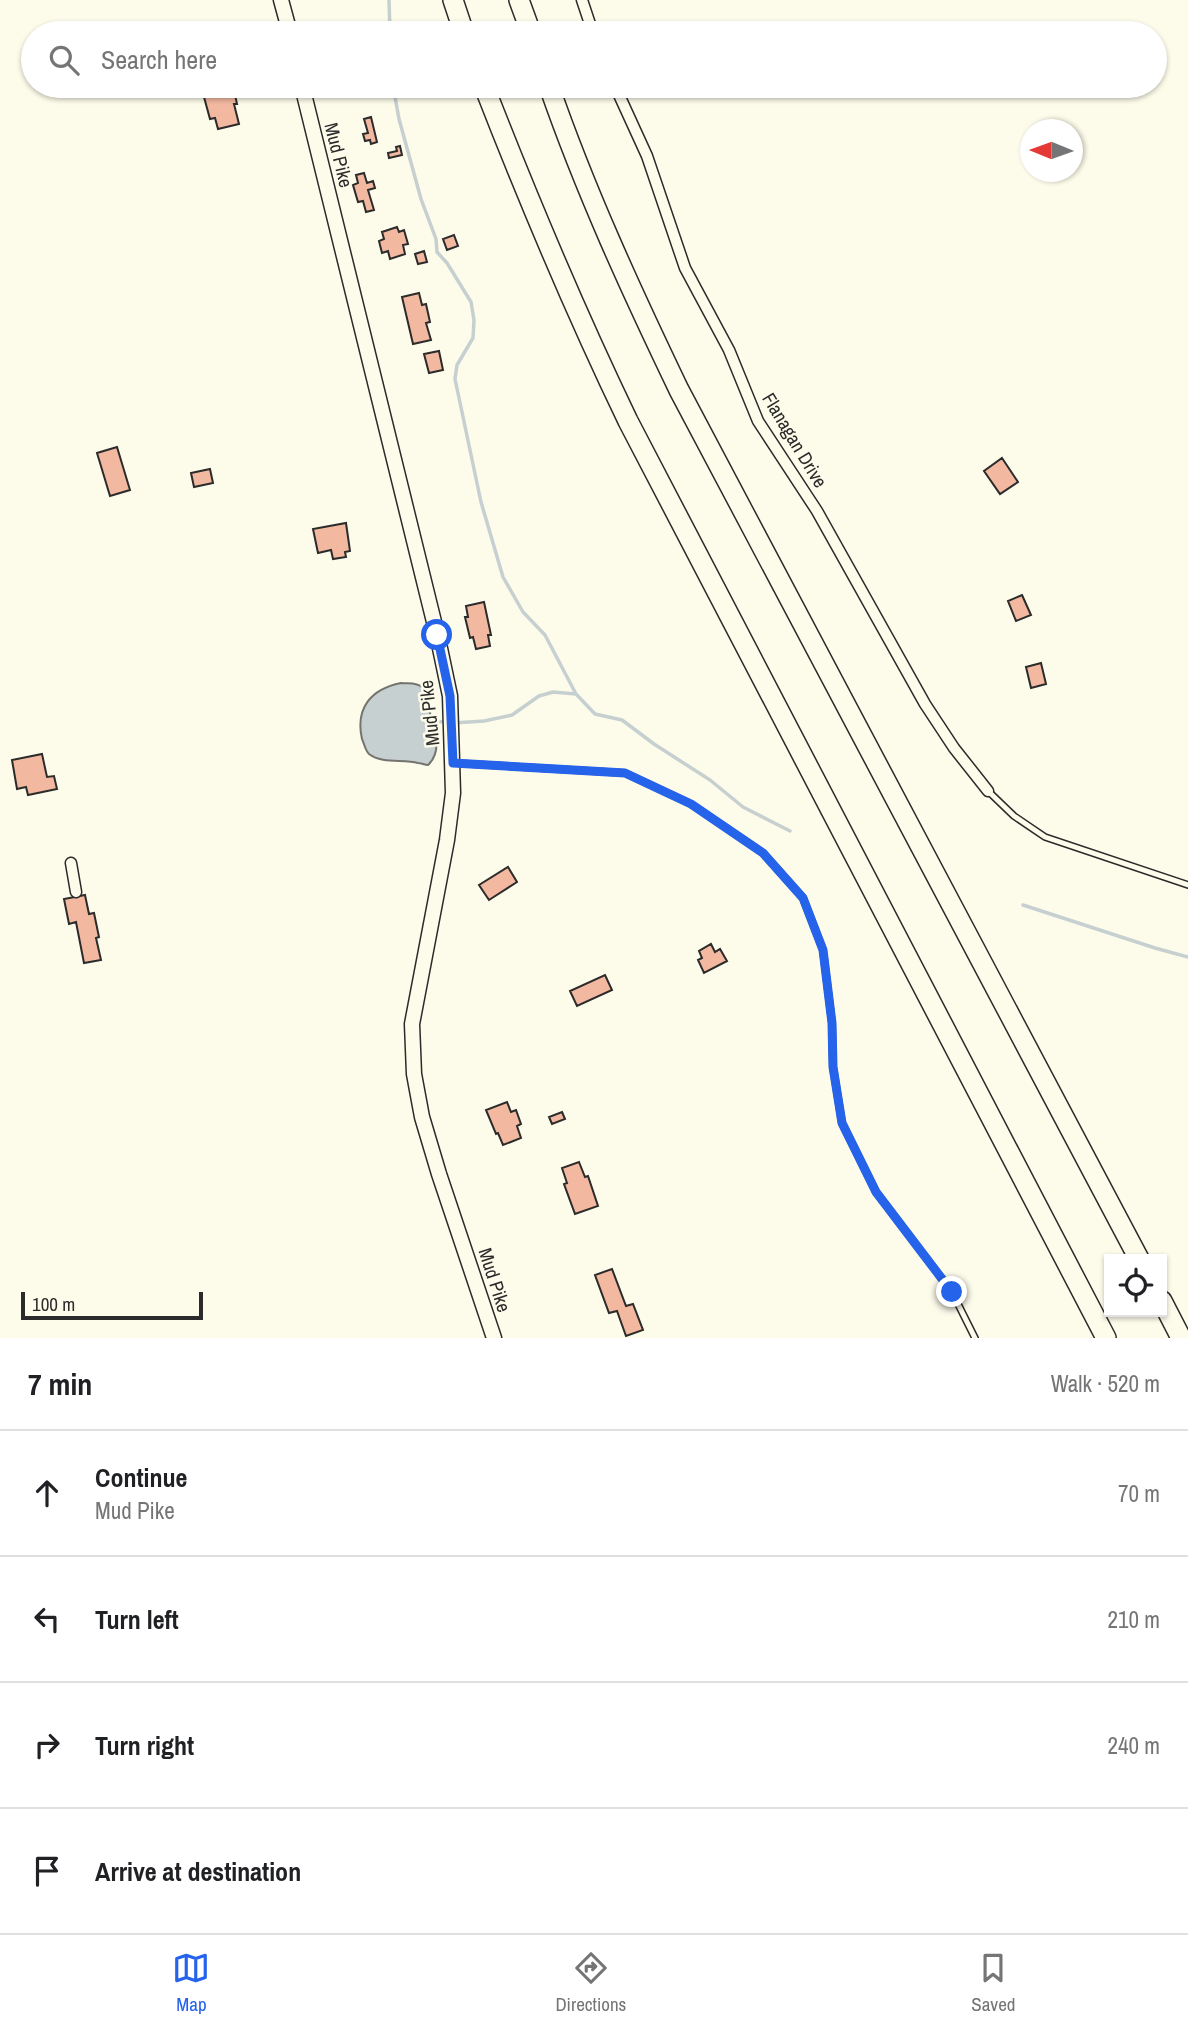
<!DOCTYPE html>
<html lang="en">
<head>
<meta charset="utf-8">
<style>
	body { margin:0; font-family:"Archivo Narrow",sans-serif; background:#f2f2f2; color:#202124 }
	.controls { position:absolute; right:21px; bottom:21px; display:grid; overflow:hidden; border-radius:0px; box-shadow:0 2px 5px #0004 }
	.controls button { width:63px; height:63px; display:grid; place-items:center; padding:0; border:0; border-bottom:2px solid #e0e0e0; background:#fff; color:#202124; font:35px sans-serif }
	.compass { position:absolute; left:1020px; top:119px; width:63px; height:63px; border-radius:50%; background:#fff; box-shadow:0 2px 5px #0004; rotate:271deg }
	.scale { position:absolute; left:21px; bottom:18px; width:182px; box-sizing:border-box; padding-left:7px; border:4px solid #2b2b2b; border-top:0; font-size:19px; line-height:24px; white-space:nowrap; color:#2b2b2b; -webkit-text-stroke:5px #fdfbea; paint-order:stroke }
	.stop { position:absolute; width:21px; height:21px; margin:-16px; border:5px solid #2563eb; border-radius:50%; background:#fff }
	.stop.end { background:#2563eb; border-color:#fff; box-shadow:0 2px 7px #0008 }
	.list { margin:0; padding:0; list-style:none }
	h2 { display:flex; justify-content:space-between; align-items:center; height:91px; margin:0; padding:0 28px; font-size:30px }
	h2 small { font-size:23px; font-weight:400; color:#757577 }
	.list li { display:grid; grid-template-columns:46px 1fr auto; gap:21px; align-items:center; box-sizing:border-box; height:126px; padding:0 28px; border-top:2px solid #e0e0e0 }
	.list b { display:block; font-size:26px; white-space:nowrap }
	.list p { margin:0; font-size:23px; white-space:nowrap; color:#757577 }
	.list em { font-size:23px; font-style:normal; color:#757577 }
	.icon { flex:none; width:38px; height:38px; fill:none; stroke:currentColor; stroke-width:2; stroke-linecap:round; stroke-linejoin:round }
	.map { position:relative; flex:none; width:1188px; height:1338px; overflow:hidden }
	.search { position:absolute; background:#fff; box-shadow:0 2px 5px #0004; left:21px; right:21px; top:21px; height:77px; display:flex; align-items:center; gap:18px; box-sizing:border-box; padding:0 24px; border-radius:38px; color:#757577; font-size:26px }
	.sheet { height:595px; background:#fff }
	nav { display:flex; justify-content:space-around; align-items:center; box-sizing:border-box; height:98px; border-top:2px solid #e0e0e0; background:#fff; font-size:19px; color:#757577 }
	nav a { display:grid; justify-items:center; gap:4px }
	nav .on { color:#2563eb }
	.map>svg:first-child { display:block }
	.water { fill:#c7d0d0; stroke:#74746e; stroke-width:2 }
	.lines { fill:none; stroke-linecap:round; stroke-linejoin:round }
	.stream { stroke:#c7d0d0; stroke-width:3.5 }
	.building { fill:#f2b8a0; stroke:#2b2b2b; stroke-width:2 }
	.service-casing { stroke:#2b2b2b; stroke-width:8 }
	.minor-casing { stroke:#2b2b2b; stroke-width:13 }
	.tertiary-casing { stroke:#2b2b2b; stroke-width:17 }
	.motorway-casing { stroke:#2b2b2b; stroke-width:22 }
	.service { stroke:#fdfbea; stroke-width:5 }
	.minor { stroke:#fdfbea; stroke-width:10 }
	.tertiary { stroke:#fdfbea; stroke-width:14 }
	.motorway { stroke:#fdfbea; stroke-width:19 }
	.route { stroke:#2563eb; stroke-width:9 }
	.labels { text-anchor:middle; stroke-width:5; stroke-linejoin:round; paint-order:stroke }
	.street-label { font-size:19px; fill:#2b2b2b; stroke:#fdfbea }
</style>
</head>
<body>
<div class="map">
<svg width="1188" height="1338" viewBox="0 0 1188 1338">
	<rect width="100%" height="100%" fill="#fdfbea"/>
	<path class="water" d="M401,683C408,684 418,682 423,688C427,693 427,699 428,705C432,724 445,749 428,765C425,765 421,763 418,763C403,759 382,764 369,754C365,750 364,743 362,739C355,708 371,689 401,683Z"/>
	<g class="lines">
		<path class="stream" d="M389,0L390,33
			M393,86L399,119L421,199L436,239L437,252L447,263L471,302L474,320L473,338L457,365L455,379L481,502L503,577L523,612L545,635L576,694L595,714L622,720L654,744L710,780L743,807L790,831
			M429,721L445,722
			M453,723L484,721L512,715L539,696L553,692L576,694
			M1023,905L1155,948L1188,957"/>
	</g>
	<path class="building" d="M201,86H218L220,94L234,90L237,104H234L239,124L218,129L215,118L210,119Z
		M368,86H382L384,92L377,95L375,91L370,92Z
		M371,117L377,142L371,144L370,140L365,141L363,134L368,133L364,119Z
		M400,146L402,155L389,158L388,153L397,151L396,147Z
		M364,173L367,183L373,181L375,188L368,190L374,210L366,212L363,201L358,202L353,185L358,183L356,175Z
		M397,227L399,232L404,230L408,244L403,245L405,254L390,259L388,251L382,253L379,241L384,239L382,232Z
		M454,235L458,246L447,250L443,239Z
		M424,251L427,262L418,264L415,254Z
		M419,293L422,305L426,304L430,322L426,323L431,340L413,344L402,297Z
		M439,351L443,370L429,373L424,354Z
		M117,447L130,490L110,496L97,453Z
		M1002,458L1018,482L1000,494L984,471Z
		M210,469L213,483L194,487L191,473Z
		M346,523L350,551L345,552L346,557L333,559L331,550L318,553L313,529Z
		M1022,595L1031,615L1016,621L1008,601Z
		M484,602L491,635H488L490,646L476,649L473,637L470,638L465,617H468L466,606Z
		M1041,663L1046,684L1031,688L1026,667Z
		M42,754L47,777L54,776L57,789L28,795L26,787L17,789L12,760Z
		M508,867L517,882L489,900L479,885Z
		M85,895L89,914L94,913L99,937L96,938L101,960L84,963L76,922L69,924L64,899Z
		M711,944L715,952L720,949L727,961L704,973L698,960L702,958L699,951Z
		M605,975L612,990L577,1006L570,991Z
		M507,1102L511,1112L516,1110L521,1124L517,1126L521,1138L503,1145L498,1133L496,1134L486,1110Z
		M562,1112L565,1119L552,1124L549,1117Z
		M579,1162L585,1177L588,1176L598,1206L575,1214L564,1184L567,1183L562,1168Z
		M612,1269L626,1306L633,1304L643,1330L626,1336L617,1311L609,1313L595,1275Z"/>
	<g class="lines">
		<defs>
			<path id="service" d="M453,763L625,773L691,804L763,853L803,898L823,950L832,1023L833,1067L842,1123L876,1192L952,1292L975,1338
				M988,791L1014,816L1045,837L1188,885"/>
			<path id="minor" d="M582,0L593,33
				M615,86L647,156L685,268L729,350L758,421L817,511L925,704L954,748L988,791
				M71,863L76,892"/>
			<path id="tertiary" d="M281,0L290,33
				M302,86L437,634L450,696L453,793L447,840L412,1024L414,1074L422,1117L439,1174L494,1338"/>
			<path id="motorway" d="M453,0L464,33
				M519,0L531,33
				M484,86C528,199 575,311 628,421L1106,1338
				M549,86C585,190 631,290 679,390L1139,1259
				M1162,1301L1181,1338"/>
		</defs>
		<use href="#service" class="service-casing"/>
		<use href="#minor" class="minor-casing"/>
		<use href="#tertiary" class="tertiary-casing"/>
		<use href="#motorway" class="motorway-casing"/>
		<use href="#service" class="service"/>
		<use href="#minor" class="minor"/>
		<use href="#tertiary" class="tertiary"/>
		<use href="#motorway" class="motorway"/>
	</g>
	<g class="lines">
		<path class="route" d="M437,635L450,696L453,763L625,773L691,804L763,853L803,898L823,950L832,1023L833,1067L842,1123L876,1192L952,1292"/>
	</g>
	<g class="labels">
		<g class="street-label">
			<text transform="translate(339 155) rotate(76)" y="7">Mud Pike</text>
			<text transform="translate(795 440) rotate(59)" y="7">Flanagan Drive</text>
			<text transform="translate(429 713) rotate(-96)" y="7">Mud Pike</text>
			<text transform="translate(495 1280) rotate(72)" y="7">Mud Pike</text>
		</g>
	</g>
</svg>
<div class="controls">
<button><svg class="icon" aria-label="locate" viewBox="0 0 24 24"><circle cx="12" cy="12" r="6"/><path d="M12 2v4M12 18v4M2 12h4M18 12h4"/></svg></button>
</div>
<svg class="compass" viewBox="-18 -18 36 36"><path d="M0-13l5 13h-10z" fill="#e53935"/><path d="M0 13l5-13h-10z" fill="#757577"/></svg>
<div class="scale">100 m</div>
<div class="stop" style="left:437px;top:635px"></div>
<div class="stop end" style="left:952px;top:1292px"></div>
<div class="search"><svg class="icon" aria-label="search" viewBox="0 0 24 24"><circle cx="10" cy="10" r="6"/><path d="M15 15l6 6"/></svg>Search here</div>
</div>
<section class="sheet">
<h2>7 min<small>Walk · 520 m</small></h2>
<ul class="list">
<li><svg class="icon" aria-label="ahead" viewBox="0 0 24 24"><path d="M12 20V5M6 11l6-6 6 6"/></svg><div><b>Continue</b><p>Mud Pike</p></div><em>70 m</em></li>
<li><svg class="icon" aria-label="left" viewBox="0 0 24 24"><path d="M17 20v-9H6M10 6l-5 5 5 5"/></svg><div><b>Turn left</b></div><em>210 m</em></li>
<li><svg class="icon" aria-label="right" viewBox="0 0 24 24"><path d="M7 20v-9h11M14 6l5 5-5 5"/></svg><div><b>Turn right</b></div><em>240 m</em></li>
<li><svg class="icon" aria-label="arrive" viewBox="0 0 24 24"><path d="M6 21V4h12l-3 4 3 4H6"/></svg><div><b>Arrive at destination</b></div></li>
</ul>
</section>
<nav>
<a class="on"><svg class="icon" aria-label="map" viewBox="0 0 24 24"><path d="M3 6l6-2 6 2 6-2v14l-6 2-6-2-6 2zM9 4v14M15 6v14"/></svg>Map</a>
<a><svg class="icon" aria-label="directions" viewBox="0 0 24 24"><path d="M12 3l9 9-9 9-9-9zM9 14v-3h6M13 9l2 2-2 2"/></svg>Directions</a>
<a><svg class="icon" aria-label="saved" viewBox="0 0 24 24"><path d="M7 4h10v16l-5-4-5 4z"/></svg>Saved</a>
</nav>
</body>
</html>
